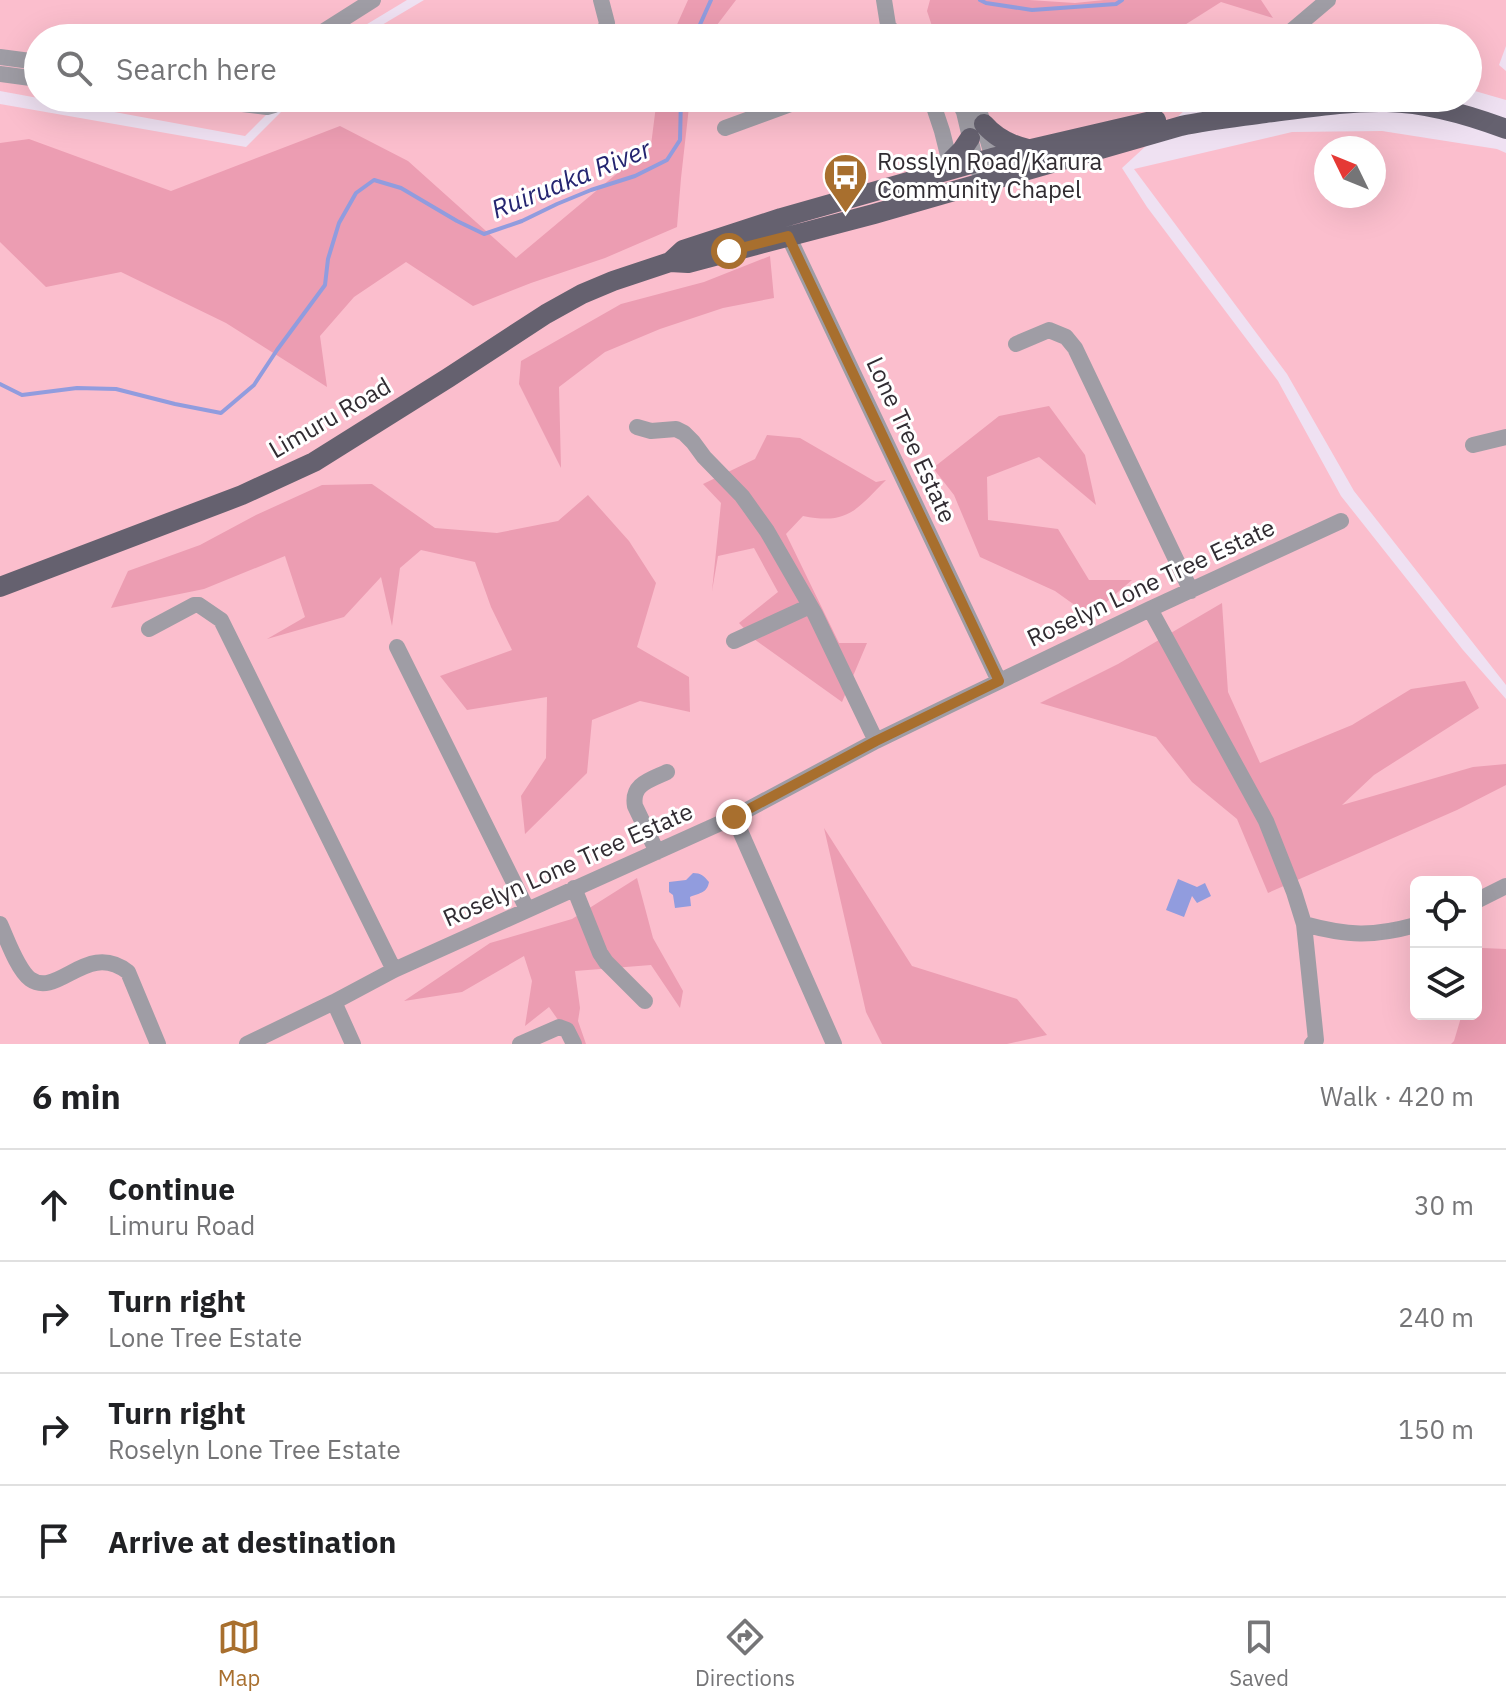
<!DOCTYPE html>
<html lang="en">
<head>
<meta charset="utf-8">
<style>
	body { margin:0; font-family:"IBM Plex Sans",sans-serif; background:#f6f6f6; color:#202124 }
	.controls { position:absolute; right:24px; bottom:24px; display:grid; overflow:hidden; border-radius:12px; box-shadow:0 8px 32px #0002 }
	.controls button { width:72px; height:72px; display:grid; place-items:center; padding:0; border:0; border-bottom:2px solid #e0e0e0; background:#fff; color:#202124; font:40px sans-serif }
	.compass { position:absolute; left:1314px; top:136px; width:72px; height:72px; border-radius:50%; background:#fff; box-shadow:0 8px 32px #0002; rotate:313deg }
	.stop { position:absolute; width:24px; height:24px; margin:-18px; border:6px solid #a86f2e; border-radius:50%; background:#fff }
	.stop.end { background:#a86f2e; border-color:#fff; box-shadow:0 2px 8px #0008 }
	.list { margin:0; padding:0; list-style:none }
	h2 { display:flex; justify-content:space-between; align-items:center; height:104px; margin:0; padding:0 32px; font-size:34px }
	h2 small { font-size:26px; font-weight:400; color:#757577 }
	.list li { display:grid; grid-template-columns:52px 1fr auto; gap:24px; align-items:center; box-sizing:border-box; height:112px; padding:0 32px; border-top:2px solid #e0e0e0 }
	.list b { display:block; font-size:30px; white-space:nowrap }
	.list p { margin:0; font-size:26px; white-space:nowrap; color:#757577 }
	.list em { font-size:26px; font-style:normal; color:#757577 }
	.icon { flex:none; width:44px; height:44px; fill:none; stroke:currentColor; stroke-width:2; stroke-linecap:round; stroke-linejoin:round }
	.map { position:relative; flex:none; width:1506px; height:1044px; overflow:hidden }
	.search { position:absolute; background:#fff; box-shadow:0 8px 32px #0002; left:24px; right:24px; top:24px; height:88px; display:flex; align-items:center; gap:20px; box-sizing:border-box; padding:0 28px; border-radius:44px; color:#757577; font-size:30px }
	.sheet { height:552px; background:#fff }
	nav { display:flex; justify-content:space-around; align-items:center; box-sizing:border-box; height:112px; border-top:2px solid #e0e0e0; background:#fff; font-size:22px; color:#757577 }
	nav a { display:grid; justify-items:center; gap:4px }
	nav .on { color:#a86f2e }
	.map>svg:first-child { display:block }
	.green { fill:#fbbecd; fill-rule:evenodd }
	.forest { fill:#ec9db2 }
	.water { fill:#919cde }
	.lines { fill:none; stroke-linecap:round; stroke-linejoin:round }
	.stream { stroke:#919cde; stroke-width:4 }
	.minor { stroke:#9f9da5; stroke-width:16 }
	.major { stroke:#65616f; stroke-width:20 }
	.route { stroke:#a86f2e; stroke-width:10 }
	.labels { text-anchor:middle; stroke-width:6; stroke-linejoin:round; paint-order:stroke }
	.poi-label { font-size:24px; fill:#312c32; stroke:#fff; text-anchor:start }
	.street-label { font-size:24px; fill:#312c32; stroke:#fff }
	.water-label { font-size:26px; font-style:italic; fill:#242470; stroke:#fff }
</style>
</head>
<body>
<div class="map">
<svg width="1506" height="1044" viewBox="0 0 1506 1044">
	<rect width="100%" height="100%" fill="#efe1f2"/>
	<path class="green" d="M0,0H407L344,38H38V98H283L245,136L0,91Z
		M424,0H1506V46L1499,65L1506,71V100L1468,89V38H360Z
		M295,98H1198L1122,168L1147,207L1278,381L1341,496L1463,650L1506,699V1044H0V104L246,147ZM1416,882H1476V1014H1416Z
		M1382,131L1497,149L1506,153V685L1354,491L1287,374L1134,169L1292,132ZM1326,148H1374V196H1326Z"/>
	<path class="forest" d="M688,0H736L707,38H671Z
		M930,0H1029L1075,3L1104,0H1261L1273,18L1221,2L1164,38H936L927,11Z
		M657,98H690L681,178L677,227L605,258L531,283L473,306L406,262L354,297L320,336L327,387L226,323L121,272L46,287L0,242V143L29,139L171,191L340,126L408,161L516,258L651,145Z
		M770,256L774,298L723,308L660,329L605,352L559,387L561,468L519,384L521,361L621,304L704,282Z
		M1049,406L1085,455L1096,505L1039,457L987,477L988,520L1058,529L1089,580H1132L1090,616L1055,591L980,557L954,495L933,468L999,416Z
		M767,435L800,438L876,482L886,480C856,510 848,525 803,516L786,534L839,643H867L842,702L754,639L739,623L778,592L754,548L718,556L712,591L721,503L703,484L755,459Z
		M372,484L435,528L497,533L558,521L588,495L629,541L656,583L637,647L689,677L690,712L640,701L592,720L587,773L525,834L521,796L546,758L547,697L467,710L440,676L512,650L491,607L475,562L421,550L400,568L392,626L381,577L344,617L267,639L305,617L285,556L204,589L111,608L128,571L200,545L256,515L322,485Z
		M1222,603L1228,692L1260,763L1352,725L1411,689L1465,681L1479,708L1374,775L1342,805L1473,767L1506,764V785L1457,810L1268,893L1237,819L1192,782L1156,737L1040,703L1118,664Z
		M824,828L912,966L1017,999L1047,1035L1007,1044H882L866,1012Z
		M637,878L653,938L683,991L680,1008L651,965L575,971L580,1008L578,1021L586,1044H575L549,1007L525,1026L532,981L524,956L462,992L404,1001L490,943L572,919Z
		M1482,948L1506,949V1044H1451L1454,1041L1462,1014H1476V968Z"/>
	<path class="water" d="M693,873C701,873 704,876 709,882C707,894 698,893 690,897L691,906L675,908L673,895L669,892V882L686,880Z
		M1178,879L1197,887L1205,883L1211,896L1197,903L1192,896L1184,917L1166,910Z"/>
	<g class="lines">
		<path class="stream" d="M980,0L986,3L1032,10L1116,4L1122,0
			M694,38L711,0
			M0,384L22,395L77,388L116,389L175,404L221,413L254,385L277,350L325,285L328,259L339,223L356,193L374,180L401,188L457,221L484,234L522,221L557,204L591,190L635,176L667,160L680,140L681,98"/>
		<path class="minor" d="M601,0L607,23L602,38
			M884,0L888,25L896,38
			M313,38L373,0
			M1283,38L1328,0
			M0,57L38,62
			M0,74L38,79
			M193,98L267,107L274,105L275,98
			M931,98L942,131L950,163
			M957,98L964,112L976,163L983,184
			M974,98L978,106L996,169
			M725,128L807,98
			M784,227L999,681
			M1016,344L1049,330L1066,337L1075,348L1191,591
			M637,427L651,431L676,429L684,433L693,442L704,457L742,496L767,531L815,614L876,741
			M1473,445L1506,437
			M1150,609L1266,821L1294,892L1304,924L1316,1040L1312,1044
			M149,629L194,605H199L221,620L394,970
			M734,641L810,606
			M397,647L527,909
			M734,817L834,1044
			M657,852L635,806C631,784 650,780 667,772
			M574,888L600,953L606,962L645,1001
			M1476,901L1506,886
			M0,924C7,939 17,969 30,979C58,999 87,940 128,972L158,1044
			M1304,924C1348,936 1372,937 1416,925
			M334,1002L353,1044
			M247,1044L334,1002L394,970L734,817L876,741L950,705L1150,609L1341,521
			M520,1044L559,1027L567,1030L574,1044"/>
		<path class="major" d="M1222,105L1265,98
			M984,124C996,138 1010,145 1028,149
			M942,170L962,150L970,138
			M670,262L683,250L781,218L992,158L1156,120
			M0,587L242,495L314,462L448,378L546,314L582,294L613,281L670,262L688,263L874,214L1181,126C1209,120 1237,117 1265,113C1306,108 1346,101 1387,102C1427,103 1469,115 1506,129"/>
	</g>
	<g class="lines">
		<path class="route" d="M729,251L788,236L999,681L876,741L734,817"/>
	</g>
	<defs>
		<symbol id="bus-pin" viewBox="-11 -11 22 30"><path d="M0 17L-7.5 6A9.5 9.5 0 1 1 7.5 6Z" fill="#a86f2e" stroke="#fff"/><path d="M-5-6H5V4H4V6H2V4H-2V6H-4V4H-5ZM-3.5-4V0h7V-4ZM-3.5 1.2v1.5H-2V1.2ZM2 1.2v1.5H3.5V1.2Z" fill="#fff"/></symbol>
	</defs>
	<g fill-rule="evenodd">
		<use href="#bus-pin" x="820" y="150" width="51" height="69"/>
	</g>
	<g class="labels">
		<g class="poi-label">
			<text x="877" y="170">Rosslyn Road/Karura<tspan x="877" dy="28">Community Chapel</tspan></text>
		</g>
		<g class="street-label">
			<text transform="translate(330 418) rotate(-30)" y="8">Limuru Road</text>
			<text transform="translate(911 440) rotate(65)" y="8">Lone Tree Estate</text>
			<text transform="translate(1151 583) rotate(-25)" y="8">Roselyn Lone Tree Estate</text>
			<text transform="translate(568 865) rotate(-24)" y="8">Roselyn Lone Tree Estate</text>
		</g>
		<g class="water-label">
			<text transform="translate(571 179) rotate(-22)" y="9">Ruiruaka River</text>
		</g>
	</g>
</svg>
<div class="controls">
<button><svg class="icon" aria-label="locate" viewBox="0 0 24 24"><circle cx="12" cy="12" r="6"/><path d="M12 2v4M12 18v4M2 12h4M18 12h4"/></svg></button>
<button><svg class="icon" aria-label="layers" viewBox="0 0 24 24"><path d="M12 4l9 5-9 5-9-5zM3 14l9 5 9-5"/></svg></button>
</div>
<svg class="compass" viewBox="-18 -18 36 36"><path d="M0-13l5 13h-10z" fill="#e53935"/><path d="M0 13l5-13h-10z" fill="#757577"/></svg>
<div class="stop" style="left:729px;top:251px"></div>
<div class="stop end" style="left:734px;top:817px"></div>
<div class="search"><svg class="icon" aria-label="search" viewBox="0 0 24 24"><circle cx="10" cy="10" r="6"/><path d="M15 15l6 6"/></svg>Search here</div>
</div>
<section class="sheet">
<h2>6 min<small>Walk · 420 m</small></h2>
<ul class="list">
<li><svg class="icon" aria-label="ahead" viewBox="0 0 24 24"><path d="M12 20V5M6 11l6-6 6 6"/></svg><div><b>Continue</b><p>Limuru Road</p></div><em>30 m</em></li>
<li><svg class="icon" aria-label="right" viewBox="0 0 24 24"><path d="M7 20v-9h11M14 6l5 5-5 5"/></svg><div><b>Turn right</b><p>Lone Tree Estate</p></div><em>240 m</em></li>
<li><svg class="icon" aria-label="right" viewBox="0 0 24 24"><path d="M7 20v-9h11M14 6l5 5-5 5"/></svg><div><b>Turn right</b><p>Roselyn Lone Tree Estate</p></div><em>150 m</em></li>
<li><svg class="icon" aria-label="arrive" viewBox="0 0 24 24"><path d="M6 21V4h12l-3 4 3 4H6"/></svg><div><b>Arrive at destination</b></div></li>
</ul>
</section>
<nav>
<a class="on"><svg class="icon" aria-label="map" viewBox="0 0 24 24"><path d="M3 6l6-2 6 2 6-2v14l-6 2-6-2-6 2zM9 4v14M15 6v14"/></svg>Map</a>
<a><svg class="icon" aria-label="directions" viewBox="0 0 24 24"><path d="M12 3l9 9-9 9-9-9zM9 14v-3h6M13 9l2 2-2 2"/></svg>Directions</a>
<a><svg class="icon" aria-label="saved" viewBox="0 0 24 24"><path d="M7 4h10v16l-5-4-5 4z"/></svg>Saved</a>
</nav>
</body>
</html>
